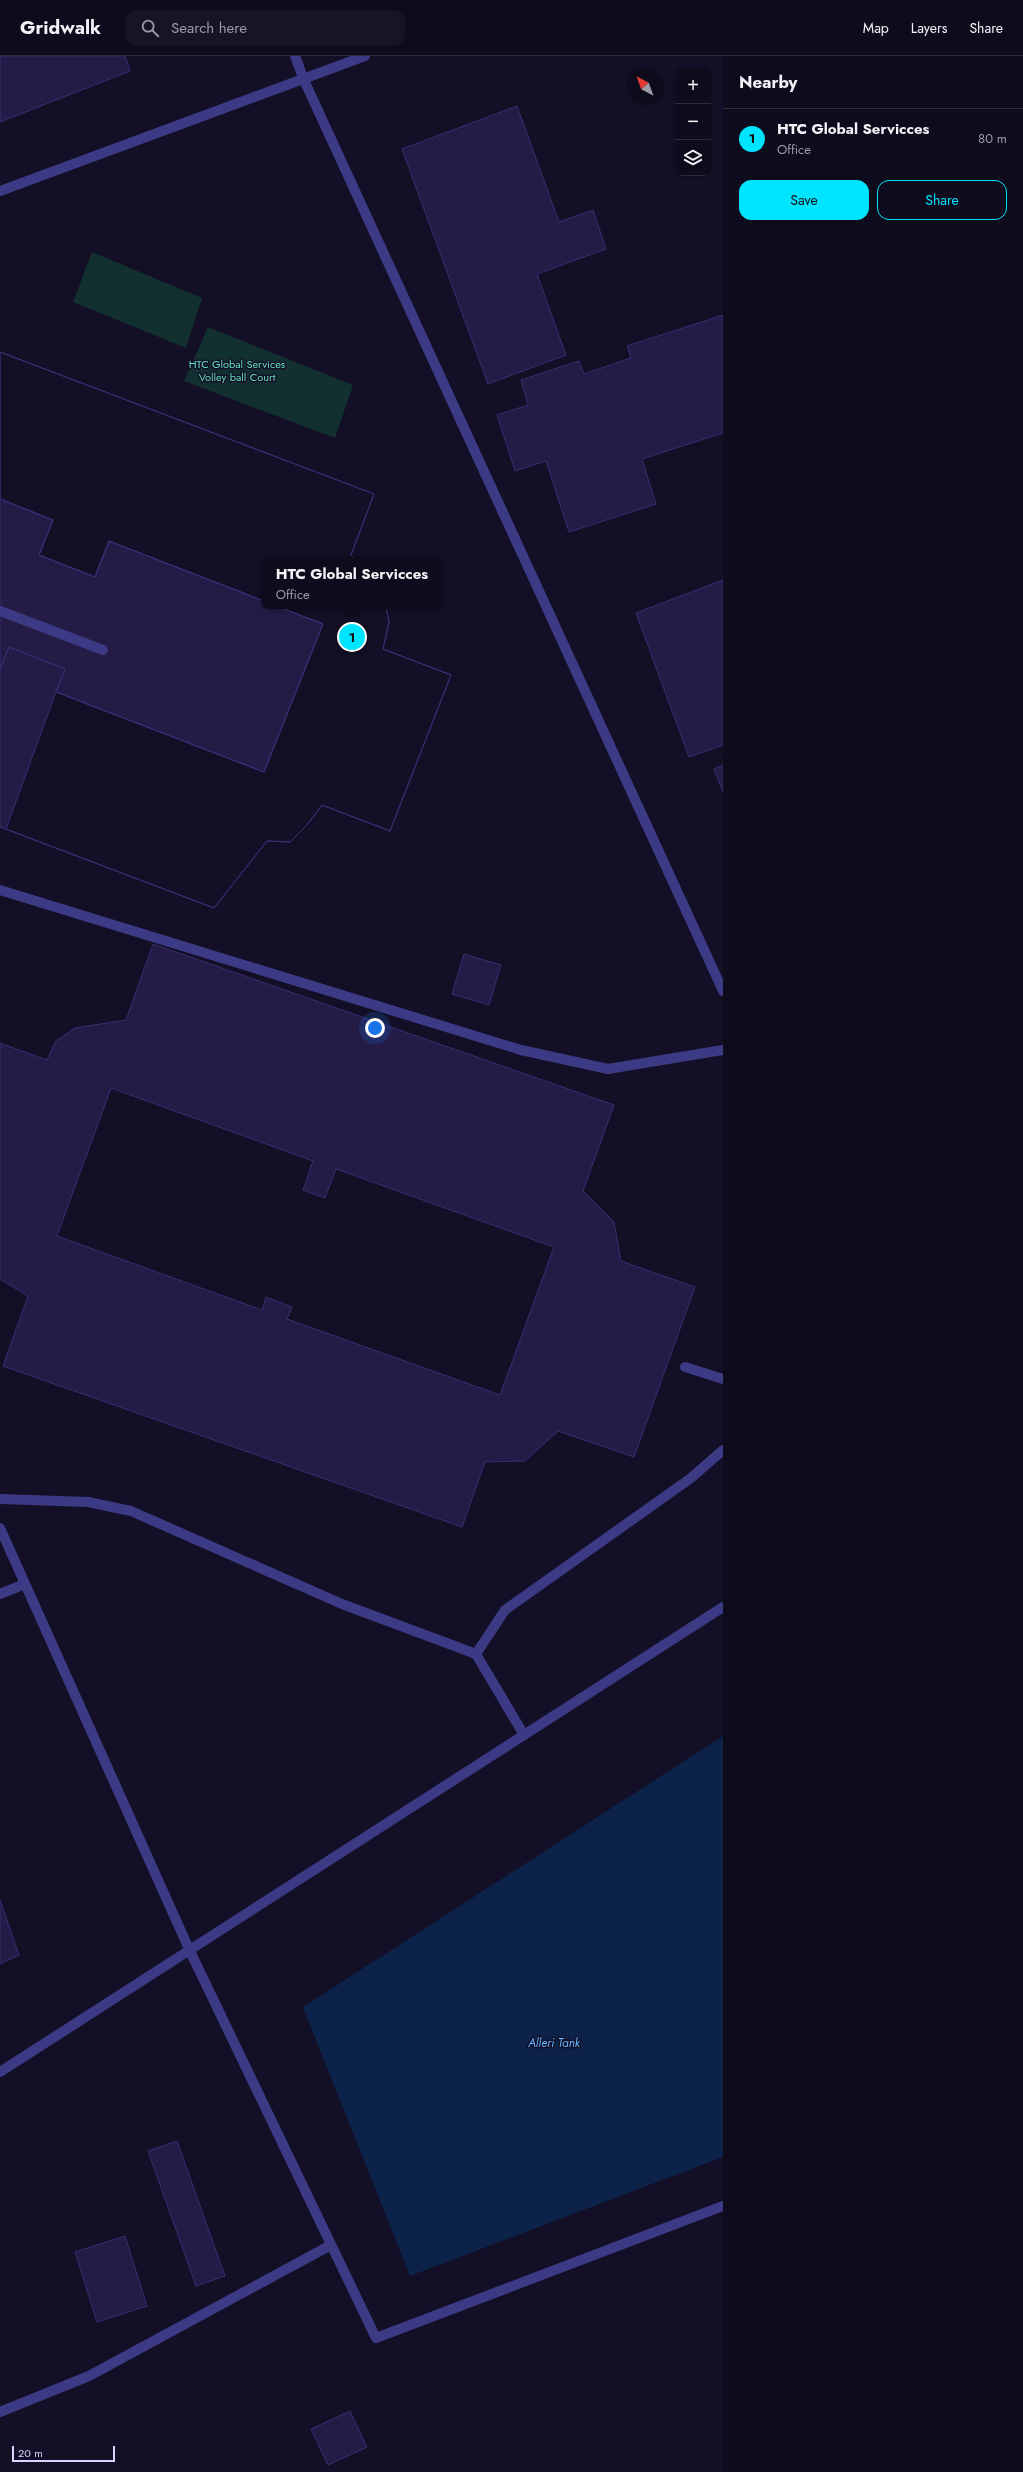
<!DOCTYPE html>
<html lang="en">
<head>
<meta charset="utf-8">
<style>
	body { margin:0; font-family:Jost,sans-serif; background:#171425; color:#f1f3f6 }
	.controls { position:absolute; right:12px; top:12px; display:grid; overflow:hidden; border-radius:8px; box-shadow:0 1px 3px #0004 }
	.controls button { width:36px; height:36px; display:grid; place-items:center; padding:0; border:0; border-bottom:1px solid #2e2b3b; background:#0e0b1c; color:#f1f3f6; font:20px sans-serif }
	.compass { position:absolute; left:627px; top:12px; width:36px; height:36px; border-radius:50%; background:#0e0b1c; box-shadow:0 1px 3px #0004; rotate:319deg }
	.scale { position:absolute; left:12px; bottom:10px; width:103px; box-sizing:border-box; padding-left:4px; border:2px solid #d9d4ff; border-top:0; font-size:11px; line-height:14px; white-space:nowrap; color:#d9d4ff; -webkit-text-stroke:3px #130f26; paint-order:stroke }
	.you { position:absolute; left:375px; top:972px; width:14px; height:14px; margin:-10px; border:3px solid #fff; border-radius:50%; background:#1a73e8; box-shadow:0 0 0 6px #1a73e833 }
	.badge { display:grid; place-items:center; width:26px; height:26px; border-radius:50%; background:#00e5ff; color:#111; font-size:13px; font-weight:700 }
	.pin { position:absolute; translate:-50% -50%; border:2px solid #fff; box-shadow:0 1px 4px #0006 }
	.popup { position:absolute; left:261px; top:501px; width:182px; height:52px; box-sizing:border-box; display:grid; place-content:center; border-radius:8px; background:#0e0b1c; filter:drop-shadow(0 1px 3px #0005); font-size:13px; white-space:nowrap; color:#9b9ba3 }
	.popup b { font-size:15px; color:#f1f3f6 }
	.popup::after { content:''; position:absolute; left:50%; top:100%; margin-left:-8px; border:8px solid transparent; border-top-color:#0e0b1c }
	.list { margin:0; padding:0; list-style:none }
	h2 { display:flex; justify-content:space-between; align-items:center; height:52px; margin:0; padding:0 16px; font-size:17px }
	h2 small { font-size:13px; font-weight:400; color:#9b9ba3 }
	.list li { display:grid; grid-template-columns:26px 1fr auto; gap:12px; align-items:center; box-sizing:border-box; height:60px; padding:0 16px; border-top:1px solid #2e2b3b }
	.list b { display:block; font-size:15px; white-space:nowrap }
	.list p { margin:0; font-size:13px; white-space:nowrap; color:#9b9ba3 }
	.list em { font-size:13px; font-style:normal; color:#9b9ba3 }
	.actions { display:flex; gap:8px; padding:12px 16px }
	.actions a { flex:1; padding:9px 0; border:1px solid #00e5ff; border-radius:12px; text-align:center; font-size:14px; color:#00e5ff }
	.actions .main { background:#00e5ff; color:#111 }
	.icon { flex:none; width:22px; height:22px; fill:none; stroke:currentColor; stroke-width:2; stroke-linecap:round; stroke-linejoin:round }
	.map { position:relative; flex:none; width:723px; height:2416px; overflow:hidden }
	header { display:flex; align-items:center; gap:24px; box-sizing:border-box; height:56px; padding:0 20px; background:#0e0b1c; border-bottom:1px solid #2e2b3b }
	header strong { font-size:19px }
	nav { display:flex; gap:22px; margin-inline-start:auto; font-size:14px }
	.search { width:280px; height:36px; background:#171425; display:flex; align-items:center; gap:10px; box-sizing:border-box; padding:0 14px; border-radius:12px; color:#9b9ba3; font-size:15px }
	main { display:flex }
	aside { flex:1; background:#0e0b1c }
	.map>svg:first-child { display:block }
	.green { fill:#12302f }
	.water { fill:#0c2248 }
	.building { fill:#241b47; stroke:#3b2d73; fill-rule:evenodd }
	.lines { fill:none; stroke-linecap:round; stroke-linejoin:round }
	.service { stroke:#3d3a85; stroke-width:10 }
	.labels { text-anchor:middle; stroke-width:3; stroke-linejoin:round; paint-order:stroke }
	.park-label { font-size:11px; fill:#5fe0c0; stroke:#130f26 }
	.water-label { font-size:12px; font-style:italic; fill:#62b6ff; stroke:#130f26 }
</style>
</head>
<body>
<header>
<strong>Gridwalk</strong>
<div class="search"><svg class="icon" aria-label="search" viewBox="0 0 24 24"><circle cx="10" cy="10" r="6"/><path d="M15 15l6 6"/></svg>Search here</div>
<nav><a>Map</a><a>Layers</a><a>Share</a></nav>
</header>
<main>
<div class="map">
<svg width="723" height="2416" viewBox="0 0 723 2416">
	<rect width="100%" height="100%" fill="#130f26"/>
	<path class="green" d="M92,196L202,242L186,292L73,246Z
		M208,271L353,329L335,382L184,325Z"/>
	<path class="water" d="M723,1680V2101L410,2220L303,1951Z"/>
	<path class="building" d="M0,0H125L130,15L0,66Z
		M517,50L559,166L593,154L606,193L537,218L566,299L488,328L402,93Z
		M723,259V377L642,403L656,448L569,476L546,405L515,415L497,359L528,349L521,324L579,305L584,318L631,302L627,290Z
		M0,296L374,438L351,499L356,504H264V545L109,485L95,521L39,499L53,464L0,443Z
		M0,296L374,438L351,499L356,504H264V545L109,485L95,521L39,499L53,464L0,443Z
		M0,443L53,464L39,499L95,521L109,485L264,545V550H276L323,568L264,716L56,636L65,613L9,591L0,613Z
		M723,524V689L689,701L636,557Z
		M276,550H386L389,566L383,593L451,619L390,775L322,749L307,769L290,786L267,785L214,852L0,771V613L9,591L65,613L56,636L264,716L323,568Z
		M276,550H386L389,566L383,593L451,619L390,775L322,749L307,769L290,786L267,785L214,852L6,773L56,636L264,716L323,568Z
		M723,709V736L714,713Z
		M153,888L614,1049L583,1135L614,1166L621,1205L695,1231L634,1401L558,1375L525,1405L485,1406L462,1471L3,1310L28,1240L0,1223V987L47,1004L56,985L75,972L126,964ZM111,1032L313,1105L303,1134L325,1142L336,1113L554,1191L500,1339L287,1263L292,1251L266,1241L262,1254L57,1180Z
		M464,898L501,909L489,949L452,938Z
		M0,1844L19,1899L0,1908Z
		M177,2085L225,2220L196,2230L148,2095Z
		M125,2180L147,2250L97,2266L75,2196Z
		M350,2355L367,2391L328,2409L311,2373Z"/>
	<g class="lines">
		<path class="service" d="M295,0L304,24L723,935
			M0,135L365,0
			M0,555L103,594
			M0,834L521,994L608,1013L723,994
			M685,1311L723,1323
			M0,1443L88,1446L131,1455L342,1548L476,1598L524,1679
			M0,1472L189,1893L376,2282L723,2150
			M0,1538L25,1528
			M476,1598L505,1554L691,1422L723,1394
			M0,2016L723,1551
			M0,2356L89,2320L331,2189"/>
	</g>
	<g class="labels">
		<g class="park-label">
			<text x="237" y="312">HTC Global Services<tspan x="237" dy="13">Volley ball Court</tspan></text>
		</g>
		<g class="water-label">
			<text x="554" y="1991">Alleri Tank</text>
		</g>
	</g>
</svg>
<div class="controls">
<button>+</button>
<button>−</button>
<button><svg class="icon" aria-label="layers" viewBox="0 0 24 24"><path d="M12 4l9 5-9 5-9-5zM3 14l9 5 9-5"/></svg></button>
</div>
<svg class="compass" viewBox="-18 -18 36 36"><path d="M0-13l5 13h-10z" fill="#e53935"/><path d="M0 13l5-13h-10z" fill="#9b9ba3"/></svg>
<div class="scale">20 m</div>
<div class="you"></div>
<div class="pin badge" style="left:352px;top:581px">1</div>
<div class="popup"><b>HTC Global Servicces</b>Office</div>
</div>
<aside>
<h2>Nearby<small></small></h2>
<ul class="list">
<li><span class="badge">1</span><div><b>HTC Global Servicces</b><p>Office</p></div><em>80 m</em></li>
</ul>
<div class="actions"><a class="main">Save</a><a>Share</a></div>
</aside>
</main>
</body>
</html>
